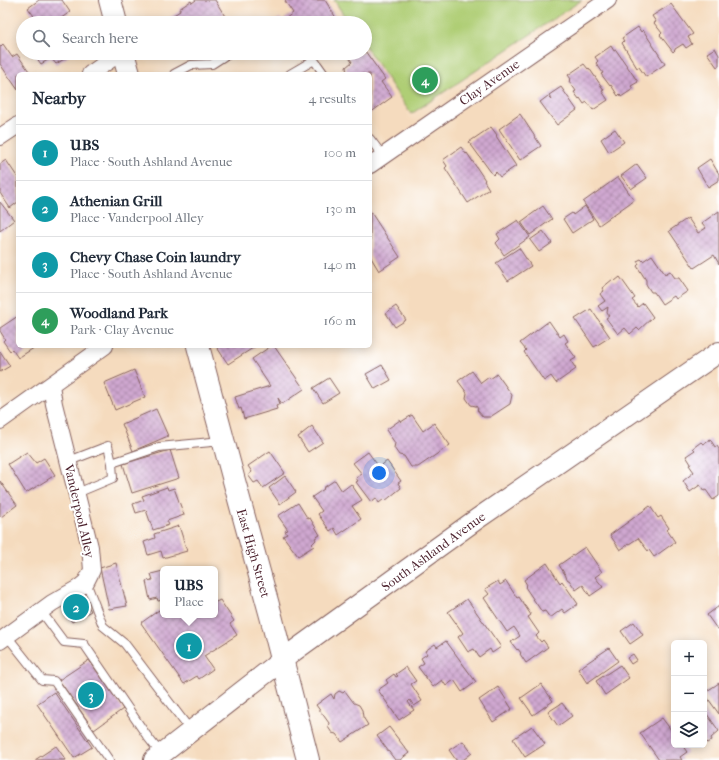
<!DOCTYPE html>
<html lang="en">
<head>
<meta charset="utf-8">
<style>
	body { margin:0; font-family:"IM FELL French Canon",serif; background:#f2f2f3; color:#1f2937 }
	.controls { position:absolute; right:12px; bottom:12px; display:grid; overflow:hidden; border-radius:6px; box-shadow:0 2px 10px #0003 }
	.controls button { width:36px; height:36px; display:grid; place-items:center; padding:0; border:0; border-bottom:1px solid #e0e1e3; background:#fff; color:#1f2937; font:20px sans-serif }
	.you { position:absolute; left:379px; top:473px; width:14px; height:14px; margin:-10px; border:3px solid #fff; border-radius:50%; background:#1a73e8; box-shadow:0 0 0 6px #1a73e833 }
	.badge { display:grid; place-items:center; width:26px; height:26px; border-radius:50%; background:#d1495b; color:#fff; font-size:13px; font-weight:700 }
	.pin { position:absolute; translate:-50% -50%; border:2px solid #fff; box-shadow:0 1px 4px #0006 }
	.popup { position:absolute; left:160px; top:566px; width:58px; height:52px; box-sizing:border-box; display:grid; place-content:center; border-radius:6px; background:#fff; filter:drop-shadow(0 1px 3px #0005); font-size:13px; white-space:nowrap; color:#747a83 }
	.popup b { font-size:15px; color:#1f2937 }
	.popup::after { content:''; position:absolute; left:50%; top:100%; margin-left:-8px; border:8px solid transparent; border-top-color:#fff }
	.list { margin:0; padding:0; list-style:none }
	h2 { display:flex; justify-content:space-between; align-items:center; height:52px; margin:0; padding:0 16px; font-size:17px }
	h2 small { font-size:13px; font-weight:400; color:#747a83 }
	.list li { display:grid; grid-template-columns:26px 1fr auto; gap:12px; align-items:center; box-sizing:border-box; height:56px; padding:0 16px; border-top:1px solid #e0e1e3 }
	.list b { display:block; font-size:15px; white-space:nowrap }
	.list p { margin:0; font-size:13px; white-space:nowrap; color:#747a83 }
	.list em { font-size:13px; font-style:normal; color:#747a83 }
	.icon { flex:none; width:22px; height:22px; fill:none; stroke:currentColor; stroke-width:2; stroke-linecap:round; stroke-linejoin:round }
	.map { position:relative; flex:none; width:719px; height:760px; overflow:hidden }
	.search { position:absolute; background:#fff; box-shadow:0 2px 10px #0003; left:16px; top:16px; width:356px; height:44px; display:flex; align-items:center; gap:10px; box-sizing:border-box; padding:0 14px; border-radius:22px; color:#747a83; font-size:15px }
	.panel { position:absolute; background:#fff; box-shadow:0 2px 10px #0003; left:16px; top:72px; width:356px; height:276px; border-radius:6px }
	.map>svg:first-child { display:block }
	.green { fill:#afce75; stroke:#7c7650 }
	.building { fill:url(#building-cross-hatch) }
	.lines { fill:none; stroke-linecap:round; stroke-linejoin:round }
	.service-casing { stroke:#86615e; stroke-width:10 }
	.minor-casing { stroke:#86615e; stroke-width:18 }
	.tertiary-casing { stroke:#86615e; stroke-width:22 }
	.primary-casing { stroke:#86615e; stroke-width:24 }
	.service { stroke:#fff; stroke-width:8 }
	.minor { stroke:#fff; stroke-width:16 }
	.tertiary { stroke:#fff; stroke-width:20 }
	.primary { stroke:#fff; stroke-width:22 }
	.labels { text-anchor:middle; stroke-width:4; stroke-linejoin:round; paint-order:stroke }
	.street-label { font-size:13px; fill:#4a1f2b; stroke:#fff }
</style>
</head>
<body>
<div class="map">
<svg width="719" height="760" viewBox="0 0 719 760">
	<defs>
		<pattern id="building-cross-hatch" width="8" height="8" patternUnits="userSpaceOnUse"><rect width="8" height="8" fill="#cfa7d0"/><path d="M0 0l8 8M0 8l8-8" fill="none" stroke="#aa87a9"/></pattern>
	</defs>
	<rect width="100%" height="100%" fill="#fff"/>
	<filter id="ink" filterUnits="userSpaceOnUse"><feTurbulence type="fractalNoise" baseFrequency=".025" numOctaves="2"/><feDisplacementMap in="SourceGraphic" scale="8" xChannelSelector="R" yChannelSelector="G"/><feConvolveMatrix kernelMatrix="1 2 1 2 8 2 1 2 1" color-interpolation-filters="sRGB"/></filter>
	<filter id="wash" filterUnits="userSpaceOnUse"><feTurbulence type="fractalNoise" baseFrequency=".012" numOctaves="4" result="noise"/><feDisplacementMap in="SourceGraphic" scale="16" xChannelSelector="R" yChannelSelector="G"/><feGaussianBlur stdDeviation="0.9" result="paint"/><feColorMatrix in="noise" values="0 0 0 0 0 0 0 0 0 0 0 0 0 0 0 0 0 1.4 0 .05"/><feComposite in="paint" operator="in"/></filter>
	<g filter="url(#wash)">
		<rect width="100%" height="100%" fill="#f5dbbe"/>
		<path class="green" d="M334,0H582L411,114L365,46V23H349Z"/>
		<g id="blocks">
			<path class="building" d="M39,0H62L70,12L54,23H39L28,8Z
				M196,0H215L226,18L223,20L224,22L222,23H166L170,20L169,18L180,11L179,9L191,1L192,3Z
				M286,0H325L336,18L328,23H272L280,18L282,21L293,13L285,1Z
				M671,4L693,34L688,37L692,44L686,48L683,44L675,49V50L673,52L660,35L662,33L654,23L656,22L652,16Z
				M638,27L641,32L643,30L665,64L646,77L639,67L637,68L622,43L624,41L622,38Z
				M3,44L12,57L17,54L31,74H18V90L0,64V47Z
				M611,46L614,51L616,50L638,82L631,86L633,89L621,97L620,94L618,96L611,85L610,86L601,74L603,73L596,63L598,61L595,57Z
				M715,48L719,55V66L717,67L707,53Z
				M365,51L385,79L381,82L392,97L370,113V74H347L346,67L352,62L346,53H365Z
				M33,53H67L69,56L56,64L51,58L41,64Z
				M584,64L588,69L589,68L604,90L602,91L608,100L593,110L587,102L584,104L580,98L579,99L574,92L576,91L569,81L571,79L568,75Z
				M561,87L577,110L557,125L540,102L548,96L552,100L549,95Z
				M520,114L541,146L520,160L499,129Z
				M491,127L497,135L496,136L516,166L500,177L496,172L493,175L469,142Z
				M615,129L624,142L609,152L601,139Z
				M461,147L466,154L467,153L485,180L484,181L489,189L468,203L445,168L447,166L443,160Z
				M710,159L719,174V180L708,187L697,168Z
				M6,160L18,178V202L10,208L0,193V164Z
				M637,164L647,178L631,189L621,176Z
				M618,177L634,200L599,225L583,202Z
				M0,202L14,220L0,231Z
				M543,206L552,219L530,235L521,222Z
				M585,206L593,219L572,233L563,219L572,213L573,215Z
				M370,211L400,257L379,271L370,256Z
				M719,211V264L714,255L694,268L669,231L688,218L698,233L706,228L702,223Z
				M518,220L530,237L504,255L496,243L500,239L497,234Z
				M543,231L552,243L539,252L530,240Z
				M519,248L531,266L508,281L496,263Z
				M652,255L665,274L670,271L675,278H679L688,291L676,299L674,296L662,304L654,292H651L646,284V280L637,266L639,264L637,261L641,259L643,261Z
				M620,277L635,298L632,300L638,307L643,303L653,317L639,330L637,328L630,334L625,328L618,334L606,318L609,316L607,313L608,307L602,311L598,306L605,301L600,294L604,291L602,288L613,279L615,281Z
				M396,306L406,320L395,327L386,313Z
				M591,309L610,337L594,347L575,319Z
				M18,316V346H37L18,358L12,349L10,351L3,341L5,339L0,331V328Z
				M549,321L560,337L564,334L568,341L565,343L576,358L571,361L576,369L556,383L551,376L544,381L524,352L526,350L520,343Z
				M216,346H256L228,364Z
				M271,346H274L304,389L282,404L278,398L280,404L276,406L277,409L244,419L241,408L239,409L235,397L270,386L252,359Z
				M0,351L10,366L0,372Z
				M382,365L391,380L375,389L366,374Z
				M134,370L145,397L115,410L104,383Z
				M472,371L481,383L489,377L490,379L497,374L512,395L510,404L490,417H483L477,410L478,409L476,406L471,405L466,398L467,393L458,381Z
				M329,378L339,393L323,403L313,388Z
				M156,409L168,436L133,451L122,424Z
				M412,415L423,431L434,423L450,445L418,467H411L404,456L399,455L394,448L395,443L386,430L400,420L401,422Z
				M312,426L323,442L308,452L298,437Z
				M710,439L715,447L717,446L719,449V496L713,500L706,490L704,491L700,485L690,492L683,481L694,472L689,465L691,464L686,456L695,450L693,448L701,442L703,444Z
				M170,450L179,478L132,493L123,464Z
				M270,451L285,473L263,488L258,481L254,483L248,475L252,472L248,466Z
				M27,452L36,463L44,458L55,475L26,493L8,464Z
				M368,452L379,467L387,461L401,481L398,483L401,488L385,501L384,499L379,503L376,498L371,502L356,482L358,481L356,478L362,474L353,463Z
				M285,476L296,492L280,504L269,488Z
				M335,480L342,491L351,484L362,500L352,506L361,519L338,535L334,528L330,531L318,514L322,511L312,497L324,489L323,488Z
				M0,481L17,505L1,517L0,515Z
				M167,487L168,490L174,488L184,515L167,521L169,525L153,530L146,510L136,513L133,504L144,500L142,496Z
				M298,503L308,519L310,518L320,535L315,538L316,540L312,544L314,546L298,556L283,536L287,534L285,531L288,530L278,516Z
				M650,506L658,518L661,516L669,528L667,530L675,542L654,557L649,550L648,551L638,538L620,550L610,535Z
				M179,526L187,551L163,558L161,551L148,555L144,542L155,538L154,534Z
				M585,547L602,572L595,577L603,587L590,596L583,585L576,590L569,580H568L566,577V576L559,565Z
				M116,563L127,606L109,609L100,568Z
				M547,563L560,583L562,581L578,604L565,613L562,609L550,618L545,611L542,612L525,587L527,585L524,580Z
				M163,571V600L158,601L157,598L150,600L146,581L153,580L151,574Z
				M498,581L500,585L506,581L517,598L519,597L531,615L528,617L539,633L536,636L541,642L543,640L548,647L526,663L520,654L521,653L518,649L517,650L511,642L520,636L514,627L507,632L484,598L489,594L485,589Z
				M79,593L91,611L72,622L62,604Z
				M467,599L501,647L492,653L490,649L479,657L474,649L468,652L458,637L463,633L448,612Z
				M220,600L234,621L230,624L237,635L204,656L213,669L199,679L197,676L184,684L141,623L159,610L165,617L167,615H215V601L216,602Z
				M719,606V628L717,629L707,615Z
				M634,622L643,635L630,644L621,631Z
				M446,641L476,682L462,692L454,680L446,686L442,680L433,687L418,667L424,663L421,658L427,654L425,651L435,644L437,647Z
				M609,648L618,661L587,683L578,669Z
				M633,654L637,660L631,664L627,658Z
				M89,660L123,709L94,730L59,680Z
				M620,665L629,678L605,695L596,681Z
				M406,667L416,681L411,684L422,701L414,706L410,700L408,702L414,710L399,720L378,690L388,683L386,680L394,674L396,677L398,676L396,674Z
				M719,683V714L704,693Z
				M541,684L553,701L533,715L521,698Z
				M498,687L512,709L493,722L479,700Z
				M339,691L343,693L345,691L354,703L359,705L362,710L363,717L368,725L342,742L336,734L332,733L328,727L329,723L316,705L331,694L334,699L335,694Z
				M54,692L92,747L74,758L37,704Z
				M562,703L572,716L558,726L548,712Z
				M704,710L719,731L711,738L712,740L707,743L706,742L704,743Z
				M662,718L674,734V745H682L687,752L680,757L682,760H659L640,733Z
				M532,726L545,744L525,757L513,739Z
				M389,727L409,753L400,760H395L377,736Z
				M463,741L472,753L463,760H456L449,750Z
				M56,746L66,760H35Z"/>
		</g>
	</g>
	<g filter="url(#ink)">
		<use href="#blocks" fill-opacity="0" stroke="#86615e" stroke-width="1"/>
		<g class="lines">
			<defs>
				<path id="service" d="M174,74L191,65L212,64L229,53
					M290,74L314,60L324,74
					M370,139L383,156
					M69,461L108,446L112,463L159,447L222,441
					M77,493L113,478L112,463
					M86,582L103,626L125,644L191,731
					M41,611L64,642L84,644L147,736L161,754
					M7,636L42,680L54,681L109,760"/>
				<path id="minor" d="M90,74L120,53
					M0,137L18,125
					M370,165L608,0
					M0,421L105,346
					M0,641L52,603L80,587L86,582L92,570L90,547L54,404L51,385"/>
				<path id="tertiary" d="M154,760L294,651L477,519L719,352"/>
				<path id="primary" d="M110,0L116,23
					M123,53L129,74
					M198,346L233,477L271,616L308,760"/>
			</defs>
			<use href="#service" class="service-casing"/>
			<use href="#minor" class="minor-casing"/>
			<use href="#tertiary" class="tertiary-casing"/>
			<use href="#primary" class="primary-casing"/>
			<use href="#service" class="service"/>
			<use href="#minor" class="minor"/>
			<use href="#tertiary" class="tertiary"/>
			<use href="#primary" class="primary"/>
		</g>
	</g>
	<g class="labels">
		<g class="street-label">
			<text transform="translate(489 82) rotate(-35)" y="5">Clay Avenue</text>
			<text transform="translate(80 511) rotate(77)" y="5">Vanderpool Alley</text>
			<text transform="translate(433 551) rotate(-36)" y="5">South Ashland Avenue</text>
			<text transform="translate(254 553) rotate(74)" y="5">East High Street</text>
		</g>
	</g>
</svg>
<div class="controls">
<button>+</button>
<button>−</button>
<button><svg class="icon" aria-label="layers" viewBox="0 0 24 24"><path d="M12 4l9 5-9 5-9-5zM3 14l9 5 9-5"/></svg></button>
</div>
<div class="you"></div>
<div class="pin badge" style="left:189px;top:646px;background:#0f9aa8">1</div>
<div class="popup"><b>UBS</b>Place</div>
<div class="pin badge" style="left:76px;top:607px;background:#0f9aa8">2</div>
<div class="pin badge" style="left:91px;top:695px;background:#0f9aa8">3</div>
<div class="pin badge" style="left:425px;top:80px;background:#2e9e5b">4</div>
<div class="search"><svg class="icon" aria-label="search" viewBox="0 0 24 24"><circle cx="10" cy="10" r="6"/><path d="M15 15l6 6"/></svg>Search here</div>
<section class="panel">
<h2>Nearby<small>4 results</small></h2>
<ul class="list">
<li><span class="badge" style="background:#0f9aa8">1</span><div><b>UBS</b><p>Place · South Ashland Avenue</p></div><em>100 m</em></li>
<li><span class="badge" style="background:#0f9aa8">2</span><div><b>Athenian Grill</b><p>Place · Vanderpool Alley</p></div><em>130 m</em></li>
<li><span class="badge" style="background:#0f9aa8">3</span><div><b>Chevy Chase Coin laundry</b><p>Place · South Ashland Avenue</p></div><em>140 m</em></li>
<li><span class="badge" style="background:#2e9e5b">4</span><div><b>Woodland Park</b><p>Park · Clay Avenue</p></div><em>160 m</em></li>
</ul>
</section>
</div>
</body>
</html>
